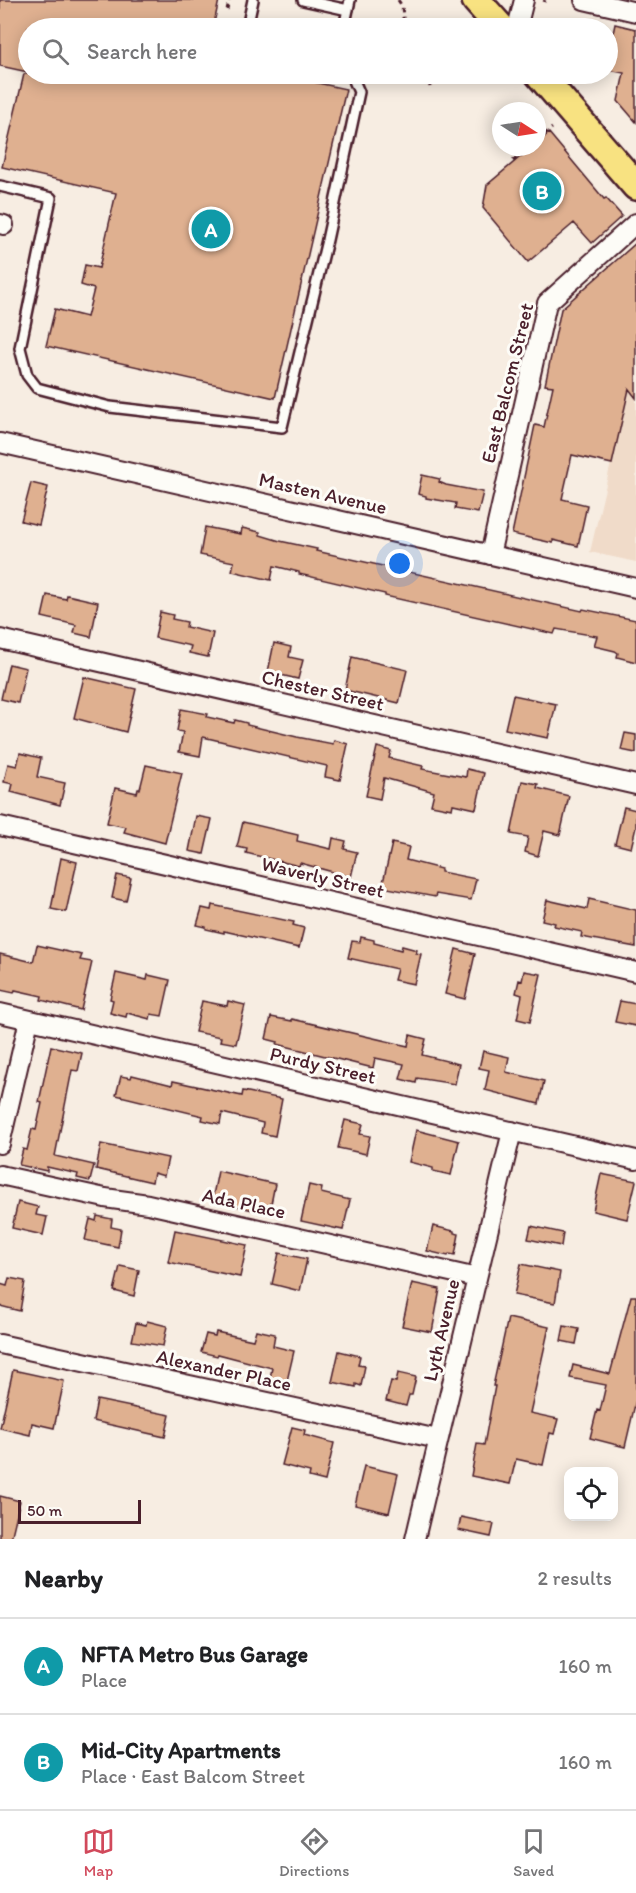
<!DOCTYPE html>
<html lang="en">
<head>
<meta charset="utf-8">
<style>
	body { margin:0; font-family:Itim,sans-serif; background:#f6f6f6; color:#202124 }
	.controls { position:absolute; right:18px; bottom:18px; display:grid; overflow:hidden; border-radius:12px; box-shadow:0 3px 15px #0003 }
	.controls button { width:54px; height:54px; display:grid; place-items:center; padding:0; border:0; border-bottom:2px solid #e0e0e0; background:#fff; color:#202124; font:30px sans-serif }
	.compass { position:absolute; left:492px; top:102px; width:54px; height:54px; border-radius:50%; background:#fff; box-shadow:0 3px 15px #0003; rotate:102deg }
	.scale { position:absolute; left:18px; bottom:15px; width:123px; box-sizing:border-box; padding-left:6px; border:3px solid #4a1f2b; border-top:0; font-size:16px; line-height:21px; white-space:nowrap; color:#4a1f2b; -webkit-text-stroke:4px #fdfcf7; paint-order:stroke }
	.you { position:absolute; left:400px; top:564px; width:21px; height:21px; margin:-15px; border:4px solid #fff; border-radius:50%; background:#1a73e8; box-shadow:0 0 0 9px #1a73e833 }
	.badge { display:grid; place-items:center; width:39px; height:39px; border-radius:50%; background:#d1495b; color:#fff; font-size:20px; font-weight:700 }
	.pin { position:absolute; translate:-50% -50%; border:3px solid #fff; box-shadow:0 2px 6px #0006 }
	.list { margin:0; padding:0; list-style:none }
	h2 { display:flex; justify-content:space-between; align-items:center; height:78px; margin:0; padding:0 24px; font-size:26px }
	h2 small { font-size:20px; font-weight:400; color:#757577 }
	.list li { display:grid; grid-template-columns:39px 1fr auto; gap:18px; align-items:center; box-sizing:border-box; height:96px; padding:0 24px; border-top:2px solid #e0e0e0 }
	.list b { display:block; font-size:22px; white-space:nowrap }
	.list p { margin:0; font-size:20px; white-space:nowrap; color:#757577 }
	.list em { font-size:20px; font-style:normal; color:#757577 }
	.icon { flex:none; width:33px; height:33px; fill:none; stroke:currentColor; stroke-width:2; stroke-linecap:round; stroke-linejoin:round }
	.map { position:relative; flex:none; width:636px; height:1539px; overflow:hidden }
	.search { position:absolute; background:#fff; box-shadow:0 3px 15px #0003; left:18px; right:18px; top:18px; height:66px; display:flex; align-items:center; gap:15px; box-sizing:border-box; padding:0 21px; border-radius:33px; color:#757577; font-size:22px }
	.sheet { height:270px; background:#fff }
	nav { display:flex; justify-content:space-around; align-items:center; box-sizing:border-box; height:84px; border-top:2px solid #e0e0e0; background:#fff; font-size:16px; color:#757577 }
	nav a { display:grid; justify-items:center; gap:3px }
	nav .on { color:#d1495b }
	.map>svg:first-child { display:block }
	.built { fill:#f0dbc9 }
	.building { fill:#dfb090; stroke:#4a1f2b; stroke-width:1.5 }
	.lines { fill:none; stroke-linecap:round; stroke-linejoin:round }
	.lane-casing { stroke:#4a1f2b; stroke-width:14 }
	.street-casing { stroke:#4a1f2b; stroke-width:22 }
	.primary-casing { stroke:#4a1f2b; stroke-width:32 }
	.path { stroke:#4a1f2b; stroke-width:3; stroke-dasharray:4.5 4.5; stroke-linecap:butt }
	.lane { stroke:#fdfcf7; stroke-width:9 }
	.street { stroke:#fdfcf7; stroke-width:18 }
	.primary { stroke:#f8e281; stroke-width:27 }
	.labels { text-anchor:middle; stroke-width:6; stroke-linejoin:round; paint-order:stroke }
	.street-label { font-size:20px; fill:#4a1f2b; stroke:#fdfcf7 }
</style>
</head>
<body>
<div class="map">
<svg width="636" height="1539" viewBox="0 0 636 1539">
	<rect width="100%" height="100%" fill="#f7ede2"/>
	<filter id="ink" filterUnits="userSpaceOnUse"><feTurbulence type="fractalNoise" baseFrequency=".0167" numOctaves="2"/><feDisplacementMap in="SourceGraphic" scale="12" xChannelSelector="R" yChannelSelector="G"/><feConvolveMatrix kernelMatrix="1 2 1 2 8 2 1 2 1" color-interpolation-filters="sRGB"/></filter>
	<g filter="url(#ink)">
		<path class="built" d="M636,381V562L590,552L629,387Z"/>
		<path class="building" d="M0,0H219L213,28H28V72L0,66Z
			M615,24L636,29V122L618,101L624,73L608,70V57Z
			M24,74H276L346,89L275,398L46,346L55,309L87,317L94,289L81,285L85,265L99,268L116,193L2,167Z
			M549,133L604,199L606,198L622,216L592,243L574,223L528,262L483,208L487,185L532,147H537V143Z
			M636,243V398L629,389L612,464L572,455L562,499L587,505L578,546L553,540V543L512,534L535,425L544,427L553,386L545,385L561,309Z
			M422,475L440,479L439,482L446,485L483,492L478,513L455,509L456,503L426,498V496L418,494Z
			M31,483L48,487L39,525L21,521Z
			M205,527L241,534L242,528L260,532V535L280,541L317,549L316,551L582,611L583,609L636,620V662L617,657L618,653L615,651L594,646L597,636L556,629L554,634L385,596V594L299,574V572L274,566L271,580L232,571L234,562L200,555Z
			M47,595L66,599L67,595L98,602L91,637L74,633L76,625L42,617Z
			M160,612L173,615L172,619L187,622L186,627L213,633L208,657L189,653L191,646L155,638Z
			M274,643L291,647L289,657L303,660L298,679L268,672Z
			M352,657L407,670L399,703L345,690Z
			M9,664L26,668L18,703L1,699Z
			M84,677L136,689L126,732L74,718Z
			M513,695L556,704L548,738L505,729Z
			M181,709L208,714L207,717L234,723L235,720L247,723V725L297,737L333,744L334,740L348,744L340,780L325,777L327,766L203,737L200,756L179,752L183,732L177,731Z
			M625,733L636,735V753L621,750Z
			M377,747L391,751L389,758L423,766L422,769L466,777L467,769L484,773L476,809L453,804L452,809L431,805L434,792L384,778L380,799L366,796Z
			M20,753L41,758L37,777L65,783L60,805L11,792L13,784L4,782L8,764L17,766Z
			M146,765L182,773L165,843L124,832L126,827L107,823L115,788L137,793L138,789H140Z
			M522,781L538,784L537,788L569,796L560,835L544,831L538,856L525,852L528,837L511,834Z
			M624,807L636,810V827L631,848L615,844Z
			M196,816L212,819L204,854L189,851Z
			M243,822L298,835L297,841L331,849L333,838L346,841L344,849L357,852L351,877L300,863L299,866L246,853L247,849L237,847Z
			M392,843L409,847L406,860L441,869V872L476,879L471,900L436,894L435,897L382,887Z
			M61,858L77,862L66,912L51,909Z
			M117,875L131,878L126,901L112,898Z
			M589,899L636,910V947L581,937L582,932L554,926L555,923L542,920L547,900L587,909Z
			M212,905L294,922L293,925L304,928L299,948L224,931V933L206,929V927L197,925L202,908L211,910Z
			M361,937L374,940V943L401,950L402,946L417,950L416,953L421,954L414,984L394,980L397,969L348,958L352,941L360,942Z
			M37,945L82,955L80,960L92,962L81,1010L41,1000L42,996L15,990L14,993L0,990V954L33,962Z
			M456,949L475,954L465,999L445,994Z
			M524,971L541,974L530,1022L517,1019L522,995L516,993L519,980L522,981Z
			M116,973L147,980L148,975L170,980L162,1016L151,1014L150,1019L127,1013L126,1017L110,1013L113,1000L110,999Z
			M202,1001L227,1006L228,1001L245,1005L236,1044L220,1041L221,1037L195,1032Z
			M620,1001L636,1004V1026L615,1022Z
			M271,1017L292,1021V1019L408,1046L410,1035L426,1039L422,1055L459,1064L455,1084L417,1078L416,1083L400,1079L404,1064L375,1058L373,1068L277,1044L278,1042L266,1039Z
			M51,1046L82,1053L78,1071L72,1070L55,1156L94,1165L90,1181L77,1178L78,1174L47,1167V1171L19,1165L23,1149L27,1150L32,1129L36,1130L42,1103L39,1102Z
			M483,1051L509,1057L506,1072L544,1081L539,1104L485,1090L489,1070L479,1068Z
			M132,1075L172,1085L173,1081L242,1096L243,1091L282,1099L275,1136L261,1133L263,1123L222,1113L220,1124L202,1120L203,1116L116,1095L121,1076L131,1078Z
			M345,1120L363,1124L360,1134L370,1136L366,1154L338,1148Z
			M416,1130L459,1141L451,1175L433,1171V1168L409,1162Z
			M101,1144L168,1158L164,1176L154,1173L152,1182L96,1169Z
			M218,1171L275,1184L270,1209L254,1205L253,1210L212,1200Z
			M601,1174L636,1181L627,1219L593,1211Z
			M309,1185L322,1188L321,1193L350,1200L343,1230L301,1221Z
			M18,1202L38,1207L36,1215L47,1217L43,1235L12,1228Z
			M97,1216L112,1219L111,1227L121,1229L118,1247L85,1240L90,1219L96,1221Z
			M433,1226L454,1231V1233L459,1234L455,1255L449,1254L448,1256L427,1251Z
			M531,1226L563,1233L561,1246L528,1239Z
			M175,1230L247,1245L240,1277L168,1262Z
			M279,1253L307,1259L300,1291L272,1284Z
			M521,1264L560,1272L555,1303L514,1295Z
			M120,1266L139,1270L134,1296L114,1291Z
			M9,1278L25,1281L20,1311L0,1306V1284L7,1286Z
			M412,1283L440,1289L432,1332L402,1326Z
			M631,1296H636V1400L625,1447L590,1438L597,1410L600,1411L606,1385L570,1378L573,1365L610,1374Z
			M508,1318L549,1327L530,1413L558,1419L554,1434L550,1433L543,1465L516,1459L510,1484L471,1476L477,1444L484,1445L495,1386H493Z
			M147,1321L167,1326L163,1346L132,1341L136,1323L146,1325Z
			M564,1326L579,1329L576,1344L561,1341Z
			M256,1330L275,1334L273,1346L294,1351L287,1381L270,1378L272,1368L218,1354L217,1356L201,1352L206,1334L215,1336L216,1332L253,1340Z
			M339,1351L360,1356L358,1365L365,1366L361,1386L356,1384V1387L332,1382Z
			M13,1370L64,1381L54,1428L32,1423L30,1435L0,1428Z
			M398,1373L416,1377L412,1395H409L406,1406L386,1401L391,1381L396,1382Z
			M97,1400L170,1415L165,1437L93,1421Z
			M292,1427L305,1430L304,1435L334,1443L325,1481L309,1477L310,1472L282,1465Z
			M364,1466L398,1474L389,1513L355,1505Z
			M0,1496L20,1501L11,1539H0Z
			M461,1517L494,1524L491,1537L458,1530Z"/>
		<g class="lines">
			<defs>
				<path id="lane" d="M303,0L348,10
					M247,28L253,0
					M344,28L350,0
					M0,186L51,198L20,348L27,375L37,388L110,407L282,427L327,240L359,92L352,76L346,74"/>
				<path id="street" d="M584,0L636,12
					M517,28L524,0
					M0,224L4,225
					M0,443L636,588
					M490,555L547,303L636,223
					M0,639L636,785
					M0,826L636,972
					M0,1013L636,1160
					M0,1144L29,1020
					M0,1175L105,1198L148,1204L477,1278
					M0,1344L438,1439
					M415,1539L512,1131"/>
				<path id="primary" d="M476,0L501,28
					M539,74L636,186"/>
			</defs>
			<use href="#lane" class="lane-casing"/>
			<use href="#street" class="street-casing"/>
			<use href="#primary" class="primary-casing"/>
			<path class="path" d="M398,0L402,6L404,28
				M544,2L545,0
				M227,10L229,0
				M540,28L542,27
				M428,74L430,87
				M537,140L552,128
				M513,161L529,147"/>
			<use href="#lane" class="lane"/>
			<use href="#street" class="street"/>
			<use href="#primary" class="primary"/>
		</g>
	</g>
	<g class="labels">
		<g class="street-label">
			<text transform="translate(507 383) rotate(-76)" y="7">East Balcom Street</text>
			<text transform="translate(323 493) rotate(13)" y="7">Masten Avenue</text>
			<text transform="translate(323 690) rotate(13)" y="7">Chester Street</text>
			<text transform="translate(323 877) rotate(13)" y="7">Waverly Street</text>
			<text transform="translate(323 1065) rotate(13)" y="7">Purdy Street</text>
			<text transform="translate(244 1203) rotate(12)" y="7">Ada Place</text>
			<text transform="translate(441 1330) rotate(-77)" y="7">Lyth Avenue</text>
			<text transform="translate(224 1370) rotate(12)" y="7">Alexander Place</text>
		</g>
	</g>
</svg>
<div class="controls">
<button><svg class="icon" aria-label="locate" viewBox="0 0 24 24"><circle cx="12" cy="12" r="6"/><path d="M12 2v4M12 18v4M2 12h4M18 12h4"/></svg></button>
</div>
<svg class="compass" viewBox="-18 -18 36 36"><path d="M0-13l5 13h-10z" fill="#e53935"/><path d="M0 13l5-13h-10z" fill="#757577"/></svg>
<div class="scale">50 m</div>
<div class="you"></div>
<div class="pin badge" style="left:211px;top:229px;background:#0f9aa8">A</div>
<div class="pin badge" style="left:542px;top:191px;background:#0f9aa8">B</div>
<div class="search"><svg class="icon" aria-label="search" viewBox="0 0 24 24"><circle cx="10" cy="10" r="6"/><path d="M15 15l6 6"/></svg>Search here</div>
</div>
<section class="sheet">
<h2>Nearby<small>2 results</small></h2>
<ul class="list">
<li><span class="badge" style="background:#0f9aa8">A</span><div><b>NFTA Metro Bus Garage</b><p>Place</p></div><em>160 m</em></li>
<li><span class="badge" style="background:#0f9aa8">B</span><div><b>Mid-City Apartments</b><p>Place · East Balcom Street</p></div><em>160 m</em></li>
</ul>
</section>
<nav>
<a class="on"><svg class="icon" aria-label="map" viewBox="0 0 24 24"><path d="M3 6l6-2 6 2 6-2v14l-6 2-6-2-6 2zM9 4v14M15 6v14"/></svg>Map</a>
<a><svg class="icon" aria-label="directions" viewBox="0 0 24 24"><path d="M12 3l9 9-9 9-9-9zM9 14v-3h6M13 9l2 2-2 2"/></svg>Directions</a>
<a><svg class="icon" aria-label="saved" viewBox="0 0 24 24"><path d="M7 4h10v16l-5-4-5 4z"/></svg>Saved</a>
</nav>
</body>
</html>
